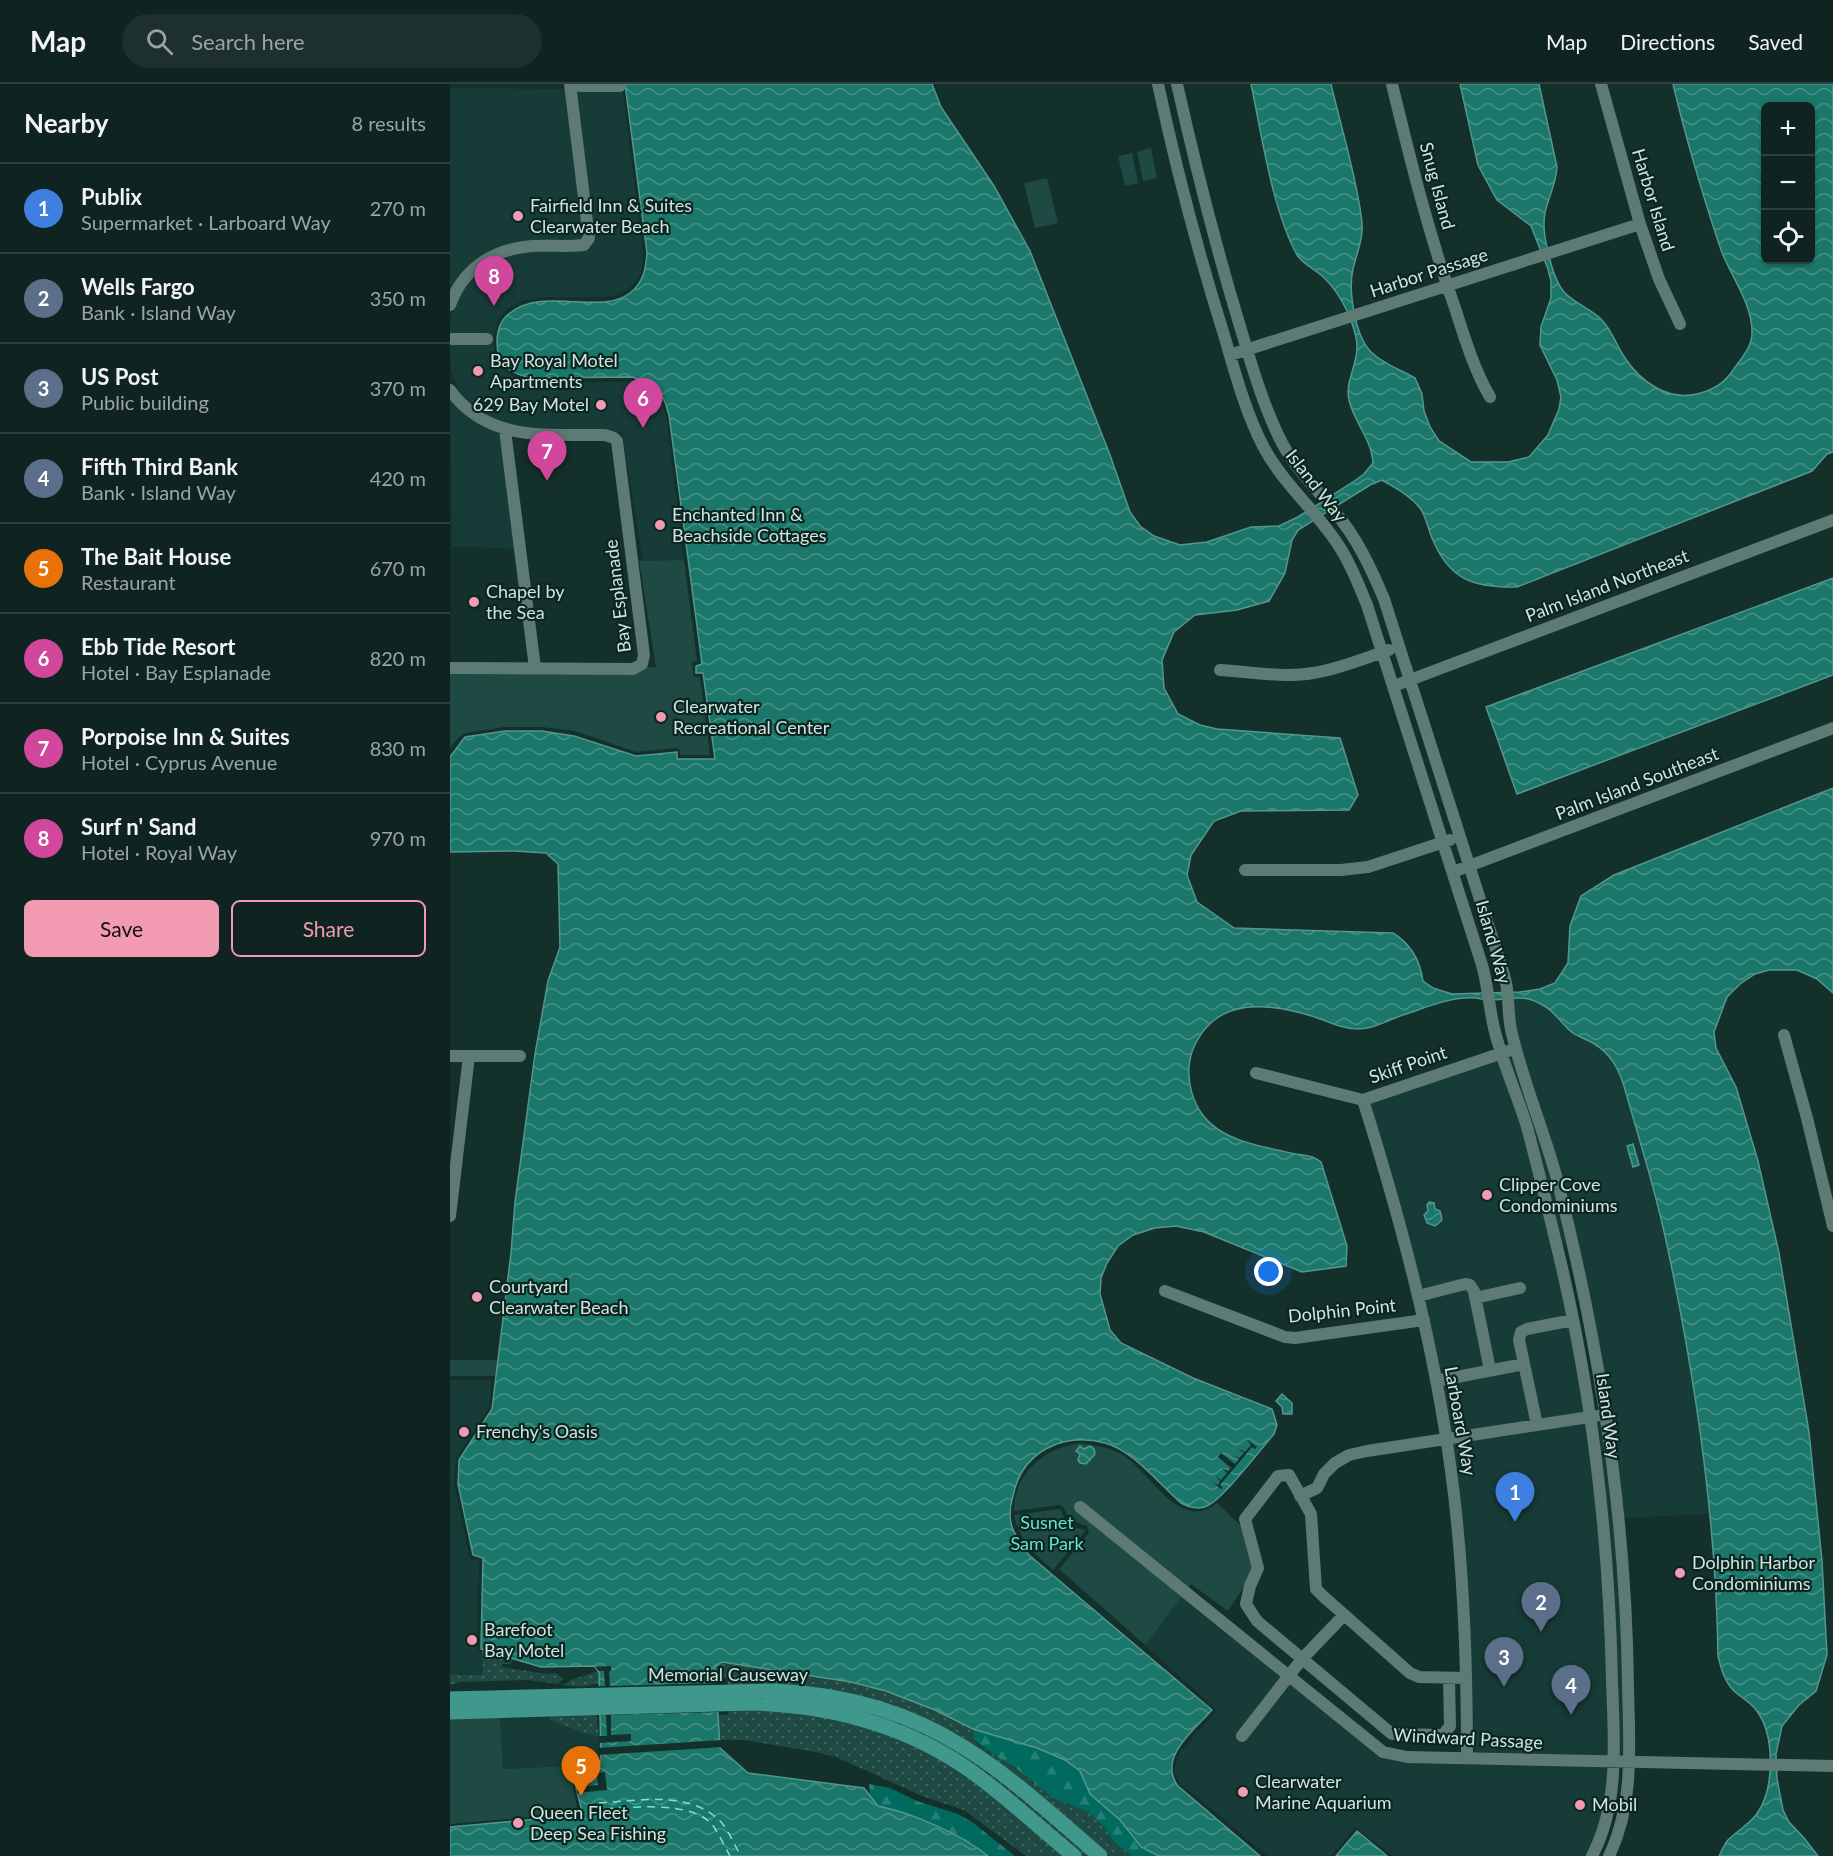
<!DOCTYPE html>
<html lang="en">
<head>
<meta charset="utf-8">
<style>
	body { margin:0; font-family:Lato,sans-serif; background:#1d302d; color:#f1f3f6 }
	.controls { position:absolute; right:18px; top:18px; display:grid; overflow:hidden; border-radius:9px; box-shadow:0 2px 4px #0004 }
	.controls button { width:54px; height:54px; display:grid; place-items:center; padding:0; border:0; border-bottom:2px solid #2f413e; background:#0f2420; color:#f1f3f6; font:30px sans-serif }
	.you { position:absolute; left:819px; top:1188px; width:21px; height:21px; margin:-15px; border:4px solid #fff; border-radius:50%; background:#1a73e8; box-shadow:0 0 0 9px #1a73e833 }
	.badge { display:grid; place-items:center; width:39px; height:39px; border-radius:50%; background:#f19ab2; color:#fff; font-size:20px; font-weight:700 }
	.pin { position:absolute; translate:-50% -50px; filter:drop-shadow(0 2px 3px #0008) }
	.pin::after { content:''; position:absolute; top:32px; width:21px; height:18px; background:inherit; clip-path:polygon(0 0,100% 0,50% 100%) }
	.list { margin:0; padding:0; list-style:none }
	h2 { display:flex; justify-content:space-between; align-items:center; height:78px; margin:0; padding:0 24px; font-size:26px }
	h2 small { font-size:20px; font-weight:400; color:#9ba4a5 }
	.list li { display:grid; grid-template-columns:39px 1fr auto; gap:18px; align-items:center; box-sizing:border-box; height:90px; padding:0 24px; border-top:2px solid #2f413e }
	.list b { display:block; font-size:22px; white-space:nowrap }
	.list p { margin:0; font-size:20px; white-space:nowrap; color:#9ba4a5 }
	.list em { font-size:20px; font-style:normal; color:#9ba4a5 }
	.actions { display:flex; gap:12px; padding:18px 24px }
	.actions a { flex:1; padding:14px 0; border:2px solid #f19ab2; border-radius:9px; text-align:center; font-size:21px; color:#f19ab2 }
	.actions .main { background:#f19ab2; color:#111 }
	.icon { flex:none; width:33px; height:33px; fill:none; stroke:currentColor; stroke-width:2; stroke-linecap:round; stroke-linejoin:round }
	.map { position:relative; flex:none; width:1383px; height:1772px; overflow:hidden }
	header { display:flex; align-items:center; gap:36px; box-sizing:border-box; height:84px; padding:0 30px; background:#0f2420; border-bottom:2px solid #2f413e }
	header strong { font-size:28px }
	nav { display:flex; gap:33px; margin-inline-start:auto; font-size:21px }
	.search { width:420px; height:54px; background:#1d302d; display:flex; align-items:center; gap:15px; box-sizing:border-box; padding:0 21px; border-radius:33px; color:#9ba4a5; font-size:22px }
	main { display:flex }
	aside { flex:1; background:#0f2420 }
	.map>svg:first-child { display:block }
	.built { fill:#173c37 }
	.grass { fill:url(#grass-dots) }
	.forest { fill:url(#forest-firs) }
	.park { fill:#1e4a43 }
	.garden { fill:url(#garden-furrows) }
	.water { fill:url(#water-waves); stroke:#53978e; stroke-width:1.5; fill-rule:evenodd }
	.pier { fill:#14302b }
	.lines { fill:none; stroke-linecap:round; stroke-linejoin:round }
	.ferry { stroke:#6de8d5; stroke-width:1.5; stroke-dasharray:8 6; stroke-linecap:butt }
	.minor { stroke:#5d7a75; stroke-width:12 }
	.major { stroke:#40978b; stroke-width:15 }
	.poi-dot { fill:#f19ab2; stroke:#0a2621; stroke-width:2 }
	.labels { text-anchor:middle; stroke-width:4.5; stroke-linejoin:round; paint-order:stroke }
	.street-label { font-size:18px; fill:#d3e3e0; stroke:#0a2621 }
	.poi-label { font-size:18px; fill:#d3e3e0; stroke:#0a2621; text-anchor:start }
	.park-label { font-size:18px; fill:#65e1ce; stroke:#0a2621 }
</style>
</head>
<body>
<header>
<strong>Map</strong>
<div class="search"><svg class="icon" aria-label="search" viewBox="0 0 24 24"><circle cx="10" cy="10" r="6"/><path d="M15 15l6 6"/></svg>Search here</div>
<nav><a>Map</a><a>Directions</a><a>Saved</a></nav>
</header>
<main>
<aside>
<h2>Nearby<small>8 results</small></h2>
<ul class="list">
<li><span class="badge" style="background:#3f7fe0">1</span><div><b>Publix</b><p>Supermarket · Larboard Way</p></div><em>270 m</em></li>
<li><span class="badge" style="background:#5c6f8a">2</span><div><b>Wells Fargo</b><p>Bank · Island Way</p></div><em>350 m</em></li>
<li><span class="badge" style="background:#5c6f8a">3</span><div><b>US Post</b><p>Public building</p></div><em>370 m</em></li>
<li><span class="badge" style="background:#5c6f8a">4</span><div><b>Fifth Third Bank</b><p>Bank · Island Way</p></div><em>420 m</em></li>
<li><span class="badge" style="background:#e8710a">5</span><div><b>The Bait House</b><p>Restaurant</p></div><em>670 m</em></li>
<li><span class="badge" style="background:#d1479c">6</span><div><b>Ebb Tide Resort</b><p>Hotel · Bay Esplanade</p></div><em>820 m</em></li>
<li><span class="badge" style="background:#d1479c">7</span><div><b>Porpoise Inn &amp; Suites</b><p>Hotel · Cyprus Avenue</p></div><em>830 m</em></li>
<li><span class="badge" style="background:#d1479c">8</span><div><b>Surf n' Sand</b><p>Hotel · Royal Way</p></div><em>970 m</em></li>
</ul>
<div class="actions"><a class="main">Save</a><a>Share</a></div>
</aside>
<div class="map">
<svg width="1383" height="1772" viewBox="0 0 1383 1772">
	<defs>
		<pattern id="grass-dots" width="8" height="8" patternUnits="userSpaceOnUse" patternTransform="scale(1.5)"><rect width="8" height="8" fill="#1e4a43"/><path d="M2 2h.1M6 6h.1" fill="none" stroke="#3e645e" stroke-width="1.8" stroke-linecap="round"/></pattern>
		<pattern id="forest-firs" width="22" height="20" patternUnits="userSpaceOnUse" patternTransform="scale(1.5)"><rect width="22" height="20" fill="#016a5e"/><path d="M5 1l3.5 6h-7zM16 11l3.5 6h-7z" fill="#257f75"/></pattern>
		<pattern id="garden-furrows" width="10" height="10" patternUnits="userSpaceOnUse" patternTransform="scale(1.5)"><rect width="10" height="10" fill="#1e4a43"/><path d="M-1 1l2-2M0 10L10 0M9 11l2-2" fill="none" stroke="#3e645e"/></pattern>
		<pattern id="water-waves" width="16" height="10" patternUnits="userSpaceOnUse" patternTransform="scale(1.5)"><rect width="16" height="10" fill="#1c776b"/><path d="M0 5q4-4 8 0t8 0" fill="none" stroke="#479187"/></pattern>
	</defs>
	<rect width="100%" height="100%" fill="#14302b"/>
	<path class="built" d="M0,4L116,5L135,148L132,156L60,160L0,208Z
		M125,6L173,7L193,169L192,185L187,196L177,206L166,211L153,213H91L72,217L57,225L49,234L44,250V266L53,285L68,295L81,298H183L206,310L212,320L216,332L234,476L193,477L172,348L83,345L56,341L28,326L17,316L8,304L1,286L0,260H41V250H0V236L8,211L32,184L61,170L83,167L134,166Z
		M0,308L51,350L66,465L2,462Z
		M1062,913L1081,916L1097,924L1120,946L1142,958L1159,971L1170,990L1215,1151L1229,1219L1247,1315L1260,1430L1173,1434L1159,1324L1066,948Z
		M1063,971L1088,1048L1118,1161L1112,1163L1058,972Z
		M1049,975L1072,1044L1118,1232L1076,1240L1068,1276L1044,1280L1031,1218L1075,1208L1074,1198L1029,1208L1027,1204L971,1206L919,1019Z
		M1015,1205L1020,1209L1035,1282L989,1291L974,1216Z
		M1120,1241L1135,1328L1090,1335L1073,1256L1074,1252Z
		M1071,1285L1082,1337L999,1349L991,1301Z
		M0,1296H42L39,1324L6,1374L4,1399L19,1472L21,1475L29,1477L27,1563L32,1571L34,1591H0Z
		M1152,1336L1169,1482L1175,1673H1168L1145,1337Z
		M1137,1338L1153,1483L1159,1672L1024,1668L1022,1586L1001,1359Z
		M732,1512L831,1593L786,1653L792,1659L839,1599L930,1672L1103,1682H1159L1154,1728L1139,1768L1136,1772H943L906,1743L881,1772H818L730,1699L724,1687L730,1668L765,1629L766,1625L695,1561Z
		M146,1629L151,1672L141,1681L53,1685L50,1632Z"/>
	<path class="grass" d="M32,1566L63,1576L60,1580H52V1583L97,1590L106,1589L114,1595L107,1600L78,1596L10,1598L0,1601V1591H33Z
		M271,1578C326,1586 381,1591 434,1607C465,1616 494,1631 523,1645L524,1657L550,1675L562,1682L603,1714L638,1728L655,1744L663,1757L682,1772H660L561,1687L278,1602L277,1594L266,1593L265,1583Z
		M149,1587L150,1598C137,1604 127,1603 112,1601L123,1595Z
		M321,1623L430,1645L498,1677L618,1772H576L514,1726L472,1712L386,1673L366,1668L294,1656H269L267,1631H277L280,1625Z
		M146,1629L149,1652L137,1650L100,1636V1630Z"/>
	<path class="forest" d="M523,1645L587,1664L615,1676L630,1687L641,1710L670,1736L691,1763L709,1772H682L663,1757L655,1744L638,1728L603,1714L563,1682L550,1675L524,1656Z
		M419,1700L440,1704L467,1717L508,1730L522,1738L565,1772H538L523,1760L447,1726L428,1722L420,1711Z"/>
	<path class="park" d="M701,64L707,94L693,97L687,68Z
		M682,69L688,99L675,102L668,72Z
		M597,94L608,139L585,144L574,99Z
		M234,476L247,577L242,579L244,593H250L260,671H230V666L226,664L186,668L125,647L92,643H54L15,649L8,654L0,664V589L206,583L189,477Z
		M0,1276H49L47,1292H0Z
		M631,1359C645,1362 659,1363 671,1370C701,1387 729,1450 767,1419L792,1443L803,1483L795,1501L778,1527L741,1500L738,1504L629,1416L624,1424L732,1512L695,1561L609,1485L639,1449L637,1442L620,1436L614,1424L610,1421L564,1427C564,1388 596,1363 631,1359Z
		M611,1425C613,1439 623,1444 636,1446L603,1486C584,1470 570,1457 564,1431Z
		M50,1632L53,1685L141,1681L123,1702L128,1729L0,1740V1633Z"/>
	<path class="garden" d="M331,1612L426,1627L518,1670L644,1772H632L525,1684Z"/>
	<path class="water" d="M175,0H482L491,23L544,102L580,167L660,371L680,428L690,442L704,452L730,461L757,458L801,443L829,442L848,433L900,400L914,390L923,379C922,356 904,338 899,316C894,294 913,276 905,249C899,228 888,206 871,191C864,185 852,179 847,171C822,125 812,52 801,0H881C891,43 905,87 911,131C915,152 908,164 903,185C898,206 905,252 921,268C933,280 951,286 965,294L972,310L974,327L980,343L989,357L1021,378H1058L1079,373L1098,351L1109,325L1111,313L1107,296L1090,261L1091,243L1101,214V197L1098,185L1081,142L1047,116L1028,81L1010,0H1089L1107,83C1105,111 1090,121 1095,153C1098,170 1103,195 1114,208C1124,219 1141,225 1151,235C1162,246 1166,261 1175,274C1190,297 1217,317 1247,310C1260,307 1273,300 1281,289C1288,278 1302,264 1302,250C1303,220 1281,193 1271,166C1253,112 1236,55 1223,0H1383V368L1377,370L1362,387L1067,503C1024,504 999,496 982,454C978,445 976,432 970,424C960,411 945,404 932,396L920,401L848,446L842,456L835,489L819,517L787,526L745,531L724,548L712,576L714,604L728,630L750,641L767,645L890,654L908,711L899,726L791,727L764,737L741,771L737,791L747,818L784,844L943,849C961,860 970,876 973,897L983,904L1002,910L1070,908L1090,905L1105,899L1118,879L1120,842L1131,812L1164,791L1383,704V909L1367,895L1347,886H1319L1305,890L1290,900L1277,913L1264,948L1266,964L1286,1003L1308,1077L1329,1169L1359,1348L1372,1477L1377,1571L1366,1607L1349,1621L1332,1642L1326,1670L1327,1695L1333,1726L1339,1738L1354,1754L1368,1772H1269C1272,1767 1274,1760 1278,1756C1287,1747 1298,1741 1306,1731C1325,1706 1325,1652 1307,1627C1300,1617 1290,1613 1283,1606C1274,1596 1271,1584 1268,1572C1266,1431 1245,1290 1215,1152C1204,1101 1188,1052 1174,1002C1168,983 1160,969 1143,959C1136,955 1129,953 1123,949C1113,942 1107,930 1096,923C1071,907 1061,917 1035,916C1035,916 1027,914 1026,914C1003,912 977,923 956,930C940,935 924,945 908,945C893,945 879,938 865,933C819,919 766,911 743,965C735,985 739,1012 752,1030C772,1058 815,1063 846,1070C856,1072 863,1071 871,1078L897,1162L896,1182L852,1188L754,1148L726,1142L705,1144L683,1151L668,1162L657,1179L651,1194L650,1210L660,1246L671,1259L743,1294L822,1325L827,1341L824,1350C810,1366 773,1415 757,1422C749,1426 738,1423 731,1419C708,1399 684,1367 655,1359C613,1348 572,1367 563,1412C560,1422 559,1434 562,1443C566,1454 573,1462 579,1471L762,1626C744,1646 707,1674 728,1702L810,1772H709L691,1763L670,1736L640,1710L630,1687L615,1676L587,1664L523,1645L485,1626L436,1607L401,1598L272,1578L265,1583L270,1664L298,1689L414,1704L428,1722C462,1729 511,1750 538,1772H0V1743L133,1731L126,1704L151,1676L149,1588L144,1582L91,1583L31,1565L33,1474L23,1471L8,1400L9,1376L42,1325L61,1169L65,1118L85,970L98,897L110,863L108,780L96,769L64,767L0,768V673L15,653L55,647H92L124,652L186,672L227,668V675H265L253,589H246V582L252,580L219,331L215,318L208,306L183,293L81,294C72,292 63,289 56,283C43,269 44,240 60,229C94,202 150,232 180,209C193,199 196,185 197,169ZM1316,22H1360V176H1316Z
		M1383,494V591L1067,710L1036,623Z
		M1183,1060L1189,1081L1183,1083L1177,1062Z
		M979,1118L984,1119L985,1125L990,1127L992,1136L985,1142L977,1139L974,1131L978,1127L977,1121Z
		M832,1310L842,1319V1330H833L832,1323L826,1317Z
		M630,1362L634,1365L640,1362L644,1365L645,1370L636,1380L630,1379L628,1376L630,1370L626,1367Z
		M907,1747L937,1772H886Z"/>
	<path class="pier" d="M796,1355L807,1363L805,1365L802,1363L770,1401L773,1404L771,1405L761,1397L768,1401L770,1397L765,1391L771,1396L777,1389L772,1384L778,1387L781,1384L768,1373L771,1369L785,1380L789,1375L783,1371L789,1374L794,1369L787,1364L795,1368L801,1361Z
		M161,1582V1587H159L160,1602L269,1599L270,1628L161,1631V1651L181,1650V1657L149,1659V1652H157L156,1631H147V1602H155L154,1587H149L145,1583Z
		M272,1656L273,1663L148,1671V1664Z
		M155,1688L157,1706L127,1709V1703L148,1701L147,1689Z"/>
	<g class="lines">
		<path class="ferry" d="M143,1730V1724L148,1719C188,1717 237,1706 269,1736C278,1744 284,1761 291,1772
			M143,1730L149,1725C180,1724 244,1715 264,1743C270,1752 275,1763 280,1772"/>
		<path class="minor" d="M121,0L130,2H170
			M708,0C726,84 748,168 774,251C785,288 795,327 813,362C832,398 862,423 885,456C899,476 908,499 917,521L1032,881C1038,902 1039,923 1044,944C1052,978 1067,1010 1077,1043C1088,1084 1098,1126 1108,1167C1142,1308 1159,1453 1162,1597C1164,1656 1170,1719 1142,1772
			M727,0C745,80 765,160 789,239C801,279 813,322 832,359C846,385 867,405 885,428C907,454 921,484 934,515L1050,878C1053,887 1056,896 1057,905C1059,920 1058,935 1062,950C1074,1001 1095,1049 1108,1099C1150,1264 1176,1431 1178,1601C1179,1659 1185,1718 1159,1772
			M942,0C960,75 979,151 1005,224C1015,255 1024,285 1040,313
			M1151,0L1190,140L1209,195L1230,240
			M0,221C13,184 44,165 82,162C99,161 116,163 134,161L139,154L120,0
			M0,255H37
			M780,271L1190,140
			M0,306C38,359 98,350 155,351L164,354L167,357L194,571L192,580L183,585L0,584
			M55,346L85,584
			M770,586C800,588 833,594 863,589C889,585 915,574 939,566
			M944,602L1383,436
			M795,786H891L918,783L1000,756
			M1003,788L1383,644
			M1334,951L1357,1034L1383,1142
			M0,972H70
			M806,989L913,1016L1058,967
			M913,1016C951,1137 984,1260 1001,1387C1014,1482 1017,1577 1017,1673
			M0,1132L19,972
			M715,1207L835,1253L845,1254L974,1236
			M968,1212L1015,1200L1020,1201L1024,1207L1040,1286
			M1025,1214L1070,1204
			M986,1297L1074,1280
			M1087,1341L1069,1256L1071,1248L1077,1245L1123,1236
			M850,1412L867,1404L874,1390L885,1379L899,1371L917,1367L1146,1332
			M630,1423L933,1668L957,1673L1383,1682
			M999,1594L1000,1642L993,1651L942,1650L807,1537L796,1520L800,1502L808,1484L795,1435L828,1392L839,1391L861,1430L866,1505L874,1513L960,1589L969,1593L1016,1594
			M792,1652L852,1575L894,1531"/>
		<path class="major" d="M0,1615L325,1607C392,1610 457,1627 515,1664C563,1694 607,1735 650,1772
			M0,1628L301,1619C379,1621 456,1641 521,1687C557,1713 590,1744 624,1772"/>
	</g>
	<g class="poi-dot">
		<circle cx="68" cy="132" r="6"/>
		<circle cx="28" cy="287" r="6"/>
		<circle cx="151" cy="321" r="6"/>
		<circle cx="210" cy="441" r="6"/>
		<circle cx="24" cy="518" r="6"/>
		<circle cx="211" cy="633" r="6"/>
		<circle cx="1037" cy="1111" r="6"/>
		<circle cx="27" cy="1213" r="6"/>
		<circle cx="14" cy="1348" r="6"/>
		<circle cx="1230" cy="1489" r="6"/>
		<circle cx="22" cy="1556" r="6"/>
		<circle cx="793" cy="1708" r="6"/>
		<circle cx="1130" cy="1721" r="6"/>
		<circle cx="68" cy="1739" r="6"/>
	</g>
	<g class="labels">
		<g class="street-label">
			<text transform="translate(987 102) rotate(75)" y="6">Snug Island</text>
			<text transform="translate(1203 116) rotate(73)" y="6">Harbor Island</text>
			<text transform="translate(979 189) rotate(-18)" y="6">Harbor Passage</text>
			<text transform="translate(866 402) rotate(52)" y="6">Island Way</text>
			<text transform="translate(1157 502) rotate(-21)" y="6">Palm Island Northeast</text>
			<text transform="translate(168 512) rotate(-97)" y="6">Bay Esplanade</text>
			<text transform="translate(1187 700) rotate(-21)" y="6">Palm Island Southeast</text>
			<text transform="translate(1043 858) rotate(74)" y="6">Island Way</text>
			<text transform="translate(958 981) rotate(-19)" y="6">Skiff Point</text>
			<text transform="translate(892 1227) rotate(-6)" y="6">Dolphin Point</text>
			<text transform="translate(1158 1332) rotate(82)" y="6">Island Way</text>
			<text transform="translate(1010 1337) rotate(80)" y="6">Larboard Way</text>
			<text x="278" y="1597">Memorial Causeway</text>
			<text transform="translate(1018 1655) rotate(3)" y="6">Windward Passage</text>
		</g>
		<g class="poi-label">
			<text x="80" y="128">Fairfield Inn &amp; Suites<tspan x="80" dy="21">Clearwater Beach</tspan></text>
			<text x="40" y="283">Bay Royal Motel<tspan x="40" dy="21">Apartments</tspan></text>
			<text x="139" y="327" text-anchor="end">629 Bay Motel</text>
			<text x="222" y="437">Enchanted Inn &amp;<tspan x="222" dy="21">Beachside Cottages</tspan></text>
			<text x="36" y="514">Chapel by<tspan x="36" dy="21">the Sea</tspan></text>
			<text x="223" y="629">Clearwater<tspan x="223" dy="21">Recreational Center</tspan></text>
			<text x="1049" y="1107">Clipper Cove<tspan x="1049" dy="21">Condominiums</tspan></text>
			<text x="39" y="1209">Courtyard<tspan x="39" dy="21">Clearwater Beach</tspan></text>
			<text x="26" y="1354">Frenchy's Oasis</text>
			<text x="1242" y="1485">Dolphin Harbor<tspan x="1242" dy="21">Condominiums</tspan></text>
			<text x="34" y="1552">Barefoot<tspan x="34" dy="21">Bay Motel</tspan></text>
			<text x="805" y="1704">Clearwater<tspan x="805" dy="21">Marine Aquarium</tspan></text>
			<text x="1142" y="1727">Mobil</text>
			<text x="80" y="1735">Queen Fleet<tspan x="80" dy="21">Deep Sea Fishing</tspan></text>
		</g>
		<g class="park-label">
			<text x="597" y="1445">Susnet<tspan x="597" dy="21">Sam Park</tspan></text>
		</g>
	</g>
</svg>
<div class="controls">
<button>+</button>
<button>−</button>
<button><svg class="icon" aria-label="locate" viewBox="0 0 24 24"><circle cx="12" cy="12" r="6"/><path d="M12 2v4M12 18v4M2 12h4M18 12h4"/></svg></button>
</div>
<div class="you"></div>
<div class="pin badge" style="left:1065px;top:1438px;background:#3f7fe0">1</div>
<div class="pin badge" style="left:1091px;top:1548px;background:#5c6f8a">2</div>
<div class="pin badge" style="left:1054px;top:1603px;background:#5c6f8a">3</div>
<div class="pin badge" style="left:1121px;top:1631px;background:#5c6f8a">4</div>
<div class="pin badge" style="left:131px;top:1712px;background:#e8710a">5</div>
<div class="pin badge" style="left:193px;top:344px;background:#d1479c">6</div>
<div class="pin badge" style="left:97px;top:397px;background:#d1479c">7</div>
<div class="pin badge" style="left:44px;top:222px;background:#d1479c">8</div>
</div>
</main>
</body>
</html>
